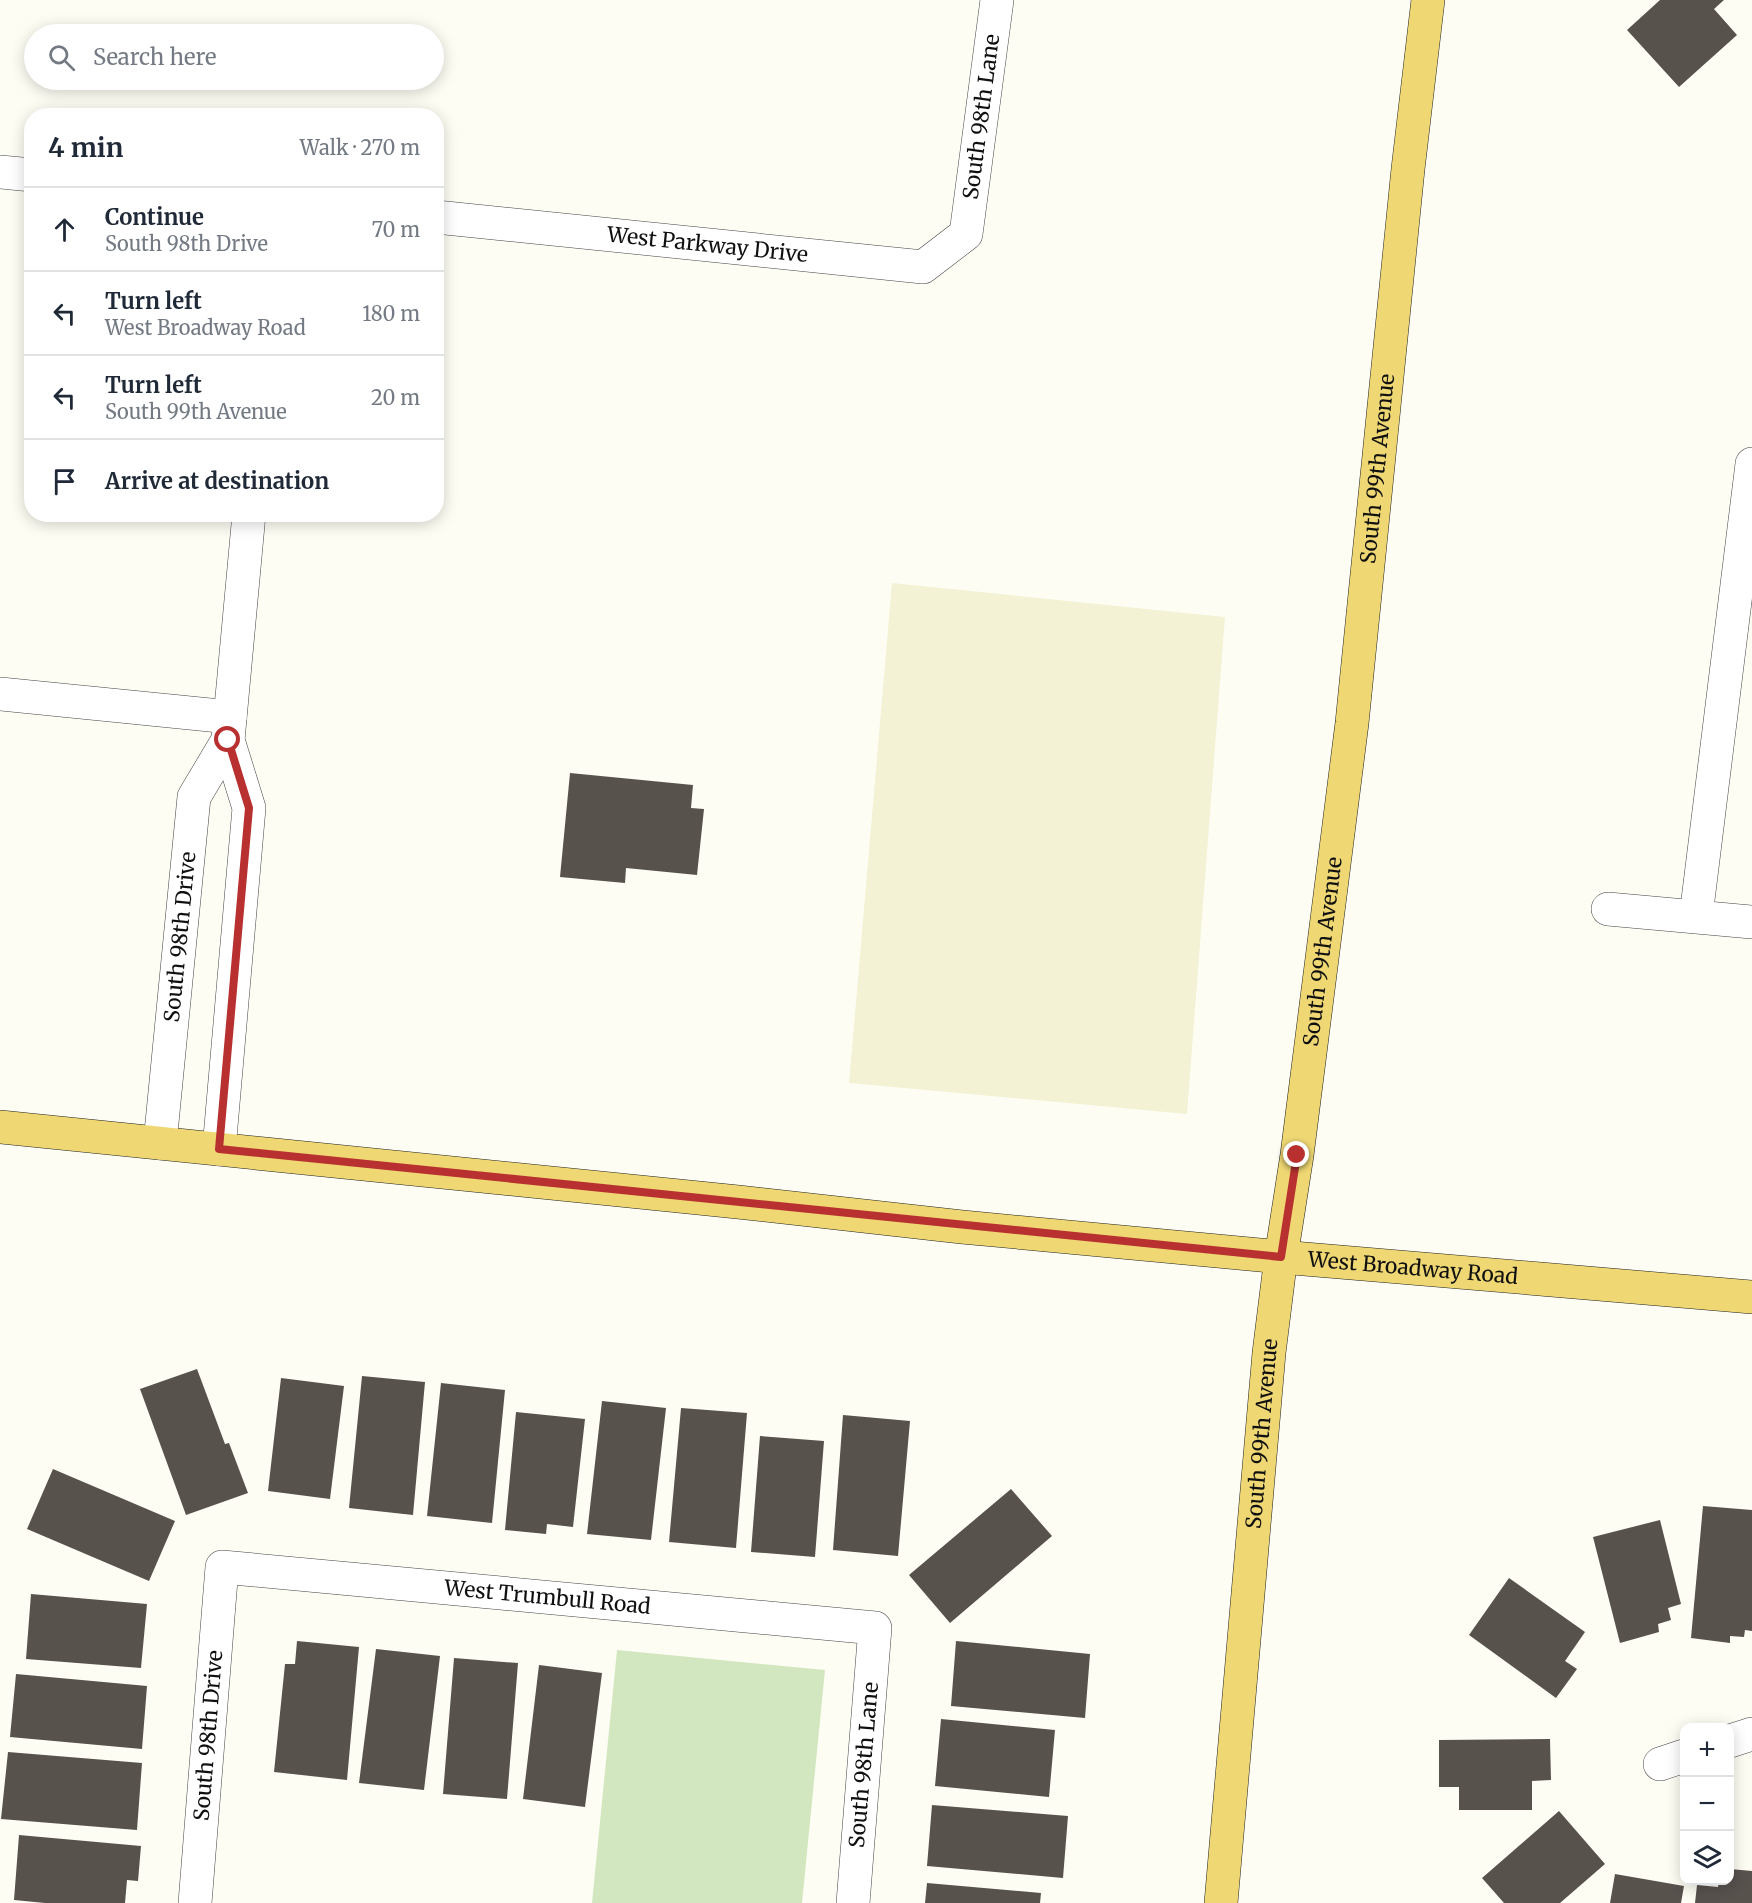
<!DOCTYPE html>
<html lang="en">
<head>
<meta charset="utf-8">
<style>
	body { margin:0; font-family:Merriweather,serif; background:#f2f2f3; color:#1f2937 }
	.controls { position:absolute; right:18px; bottom:18px; display:grid; overflow:hidden; border-radius:12px; box-shadow:0 3px 15px #0003 }
	.controls button { width:54px; height:54px; display:grid; place-items:center; padding:0; border:0; border-bottom:2px solid #e0e1e3; background:#fff; color:#1f2937; font:30px sans-serif }
	.stop { position:absolute; width:18px; height:18px; margin:-14px; border:4px solid #b83130; border-radius:50%; background:#fff }
	.stop.end { background:#b83130; border-color:#fff; box-shadow:0 2px 6px #0008 }
	.list { margin:0; padding:0; list-style:none }
	h2 { display:flex; justify-content:space-between; align-items:center; height:78px; margin:0; padding:0 24px; font-size:26px }
	h2 small { font-size:20px; font-weight:400; color:#747a83 }
	.list li { display:grid; grid-template-columns:39px 1fr auto; gap:18px; align-items:center; box-sizing:border-box; height:84px; padding:0 24px; border-top:2px solid #e0e1e3 }
	.list b { display:block; font-size:22px; white-space:nowrap }
	.list p { margin:0; font-size:20px; white-space:nowrap; color:#747a83 }
	.list em { font-size:20px; font-style:normal; color:#747a83 }
	.icon { flex:none; width:33px; height:33px; fill:none; stroke:currentColor; stroke-width:2; stroke-linecap:round; stroke-linejoin:round }
	.map { position:relative; flex:none; width:1752px; height:1903px; overflow:hidden }
	.search { position:absolute; background:#fff; box-shadow:0 3px 15px #0003; left:24px; top:24px; width:420px; height:66px; display:flex; align-items:center; gap:15px; box-sizing:border-box; padding:0 21px; border-radius:33px; color:#747a83; font-size:22px }
	.panel { position:absolute; background:#fff; box-shadow:0 3px 15px #0003; left:24px; top:108px; width:420px; height:414px; border-radius:24px }
	.map>svg:first-child { display:block }
	.farmland { fill:#f3f2d5 }
	.green { fill:#d2e7bf }
	.building { fill:#58524d }
	.lines { fill:none; stroke-linecap:round; stroke-linejoin:round }
	.minor-casing { stroke:#434343; stroke-width:34 }
	.major-casing { stroke:#212121; stroke-width:34 }
	.minor { stroke:#fff; stroke-width:33 }
	.major { stroke:#efd873; stroke-width:33 }
	.route { stroke:#b83130; stroke-width:8 }
	.labels { text-anchor:middle; stroke-width:6; stroke-linejoin:round; paint-order:stroke }
	.street-label { font-size:21px; fill:#101010; stroke:#fff }
</style>
</head>
<body>
<div class="map">
<svg width="1752" height="1903" viewBox="0 0 1752 1903">
	<rect width="100%" height="100%" fill="#fefdf4"/>
	<path class="farmland" d="M892,583L1225,617L1187,1114L849,1083Z"/>
	<path class="green" d="M617,1650L825,1670L802,1903H592Z"/>
	<path class="building" d="M1660,0H1724L1714,9L1737,35L1679,87L1627,30Z
		M570,773L693,785L691,808L704,809L697,875L626,868L625,883L560,877Z
		M197,1369L225,1444L229,1443L248,1493L186,1515L140,1389Z
		M362,1376L425,1382L413,1515L349,1508Z
		M281,1378L344,1386L330,1499L268,1491Z
		M441,1383L505,1390L492,1523L427,1516Z
		M602,1401L666,1408L651,1540L587,1534Z
		M681,1408L747,1413L736,1548L669,1542Z
		M516,1412L585,1419L573,1527L547,1524L546,1534L505,1530Z
		M843,1415L910,1421L898,1556L833,1550Z
		M760,1436L824,1441L815,1557L751,1552Z
		M53,1469L175,1521L149,1581L27,1529Z
		M1011,1489L1052,1536L950,1623L909,1575Z
		M1703,1506L1752,1510V1631L1745,1630L1744,1637L1730,1636V1643L1691,1638Z
		M1660,1520L1681,1604L1668,1608L1671,1620L1658,1624L1659,1632L1620,1643L1593,1537Z
		M1509,1578L1585,1632L1565,1661L1577,1669L1556,1698L1469,1635Z
		M31,1594L147,1604L141,1668L26,1659Z
		M297,1641L359,1647L347,1780L274,1772L285,1664H295Z
		M956,1641L1090,1654L1085,1718L951,1706Z
		M376,1649L440,1656L424,1790L359,1783Z
		M454,1658L518,1663L507,1799L443,1794Z
		M539,1665L602,1673L585,1807L523,1799Z
		M16,1674L147,1686L142,1749L10,1737Z
		M941,1719L1055,1730L1049,1797L935,1786Z
		M1550,1739L1551,1780L1532,1781V1810H1459V1787H1439V1740Z
		M8,1752L142,1763L137,1830L1,1819Z
		M932,1805L1068,1816L1063,1878L927,1866Z
		M1559,1811L1605,1864L1560,1903H1504L1482,1878Z
		M19,1835L141,1846L138,1881L127,1880L125,1903H45L14,1900Z
		M1730,1869L1752,1871V1903H1695L1697,1885L1718,1887L1719,1880H1730Z
		M1615,1874L1684,1886L1681,1903H1610Z
		M927,1883L1041,1893L1040,1903H925Z"/>
	<g class="lines">
		<defs>
			<g id="minor">
				<path d="M0,172L32,175"/>
				<path id="s1" d="M436,217L923,267L966,234L997,0"/>
				<path d="M0,694L230,717"/>
				<path d="M1608,909L1752,922"/>
				<path d="M1696,916L1752,464"/>
				<path id="s2" d="M160,1143L194,797L228,740"/>
				<path d="M219,1149L249,808L228,740L249,514"/>
				<path d="M1730,1741L1752,1734"/>
				<path d="M1660,1764L1684,1756"/>
				<path id="s3" d="M195,1903L222,1567L875,1628L853,1903"/>
			</g>
			<g id="major">
				<path id="s4" d="M0,1127L738,1202L962,1227L1281,1257L1752,1297"/>
				<path id="s5" d="M1221,1903L1269,1353L1281,1257L1297,1155L1352,723L1408,169L1428,0"/>
			</g>
		</defs>
		<use href="#minor" class="minor-casing"/>
		<use href="#major" class="major-casing"/>
		<use href="#minor" class="minor"/>
		<use href="#major" class="major"/>
	</g>
	<g class="lines">
		<path class="route" d="M228,740L249,808L219,1149C573,1186 927,1223 1281,1257L1297,1155"/>
	</g>
	<g class="labels">
		<g class="street-label">
			<text dy="7" stroke="none"><textPath href="#s1" startOffset="662">South 98th Lane</textPath></text>
			<text dy="7" stroke="none"><textPath href="#s1" startOffset="273">West Parkway Drive</textPath></text>
			<text dy="7" stroke="none"><textPath href="#s5" startOffset="1443">South 99th Avenue</textPath></text>
			<text dy="7" stroke="none"><textPath href="#s2" startOffset="207">South 98th Drive</textPath></text>
			<text dy="7" stroke="none"><textPath href="#s5" startOffset="957">South 99th Avenue</textPath></text>
			<text dy="7" stroke="none"><textPath href="#s4" startOffset="1420">West Broadway Road</textPath></text>
			<text dy="7" stroke="none"><textPath href="#s5" startOffset="471">South 99th Avenue</textPath></text>
			<text dy="7" stroke="none"><textPath href="#s3" startOffset="664">West Trumbull Road</textPath></text>
			<text dy="7" stroke="none"><textPath href="#s3" startOffset="168">South 98th Drive</textPath></text>
			<text transform="translate(864 1765) rotate(-85)" y="7">South 98th Lane</text>
		</g>
	</g>
</svg>
<div class="controls">
<button>+</button>
<button>−</button>
<button><svg class="icon" aria-label="layers" viewBox="0 0 24 24"><path d="M12 4l9 5-9 5-9-5zM3 14l9 5 9-5"/></svg></button>
</div>
<div class="stop" style="left:228px;top:740px"></div>
<div class="stop end" style="left:1297px;top:1155px"></div>
<div class="search"><svg class="icon" aria-label="search" viewBox="0 0 24 24"><circle cx="10" cy="10" r="6"/><path d="M15 15l6 6"/></svg>Search here</div>
<section class="panel">
<h2>4 min<small>Walk · 270 m</small></h2>
<ul class="list">
<li><svg class="icon" aria-label="ahead" viewBox="0 0 24 24"><path d="M12 20V5M6 11l6-6 6 6"/></svg><div><b>Continue</b><p>South 98th Drive</p></div><em>70 m</em></li>
<li><svg class="icon" aria-label="left" viewBox="0 0 24 24"><path d="M17 20v-9H6M10 6l-5 5 5 5"/></svg><div><b>Turn left</b><p>West Broadway Road</p></div><em>180 m</em></li>
<li><svg class="icon" aria-label="left" viewBox="0 0 24 24"><path d="M17 20v-9H6M10 6l-5 5 5 5"/></svg><div><b>Turn left</b><p>South 99th Avenue</p></div><em>20 m</em></li>
<li><svg class="icon" aria-label="arrive" viewBox="0 0 24 24"><path d="M6 21V4h12l-3 4 3 4H6"/></svg><div><b>Arrive at destination</b></div></li>
</ul>
</section>
</div>
</body>
</html>
